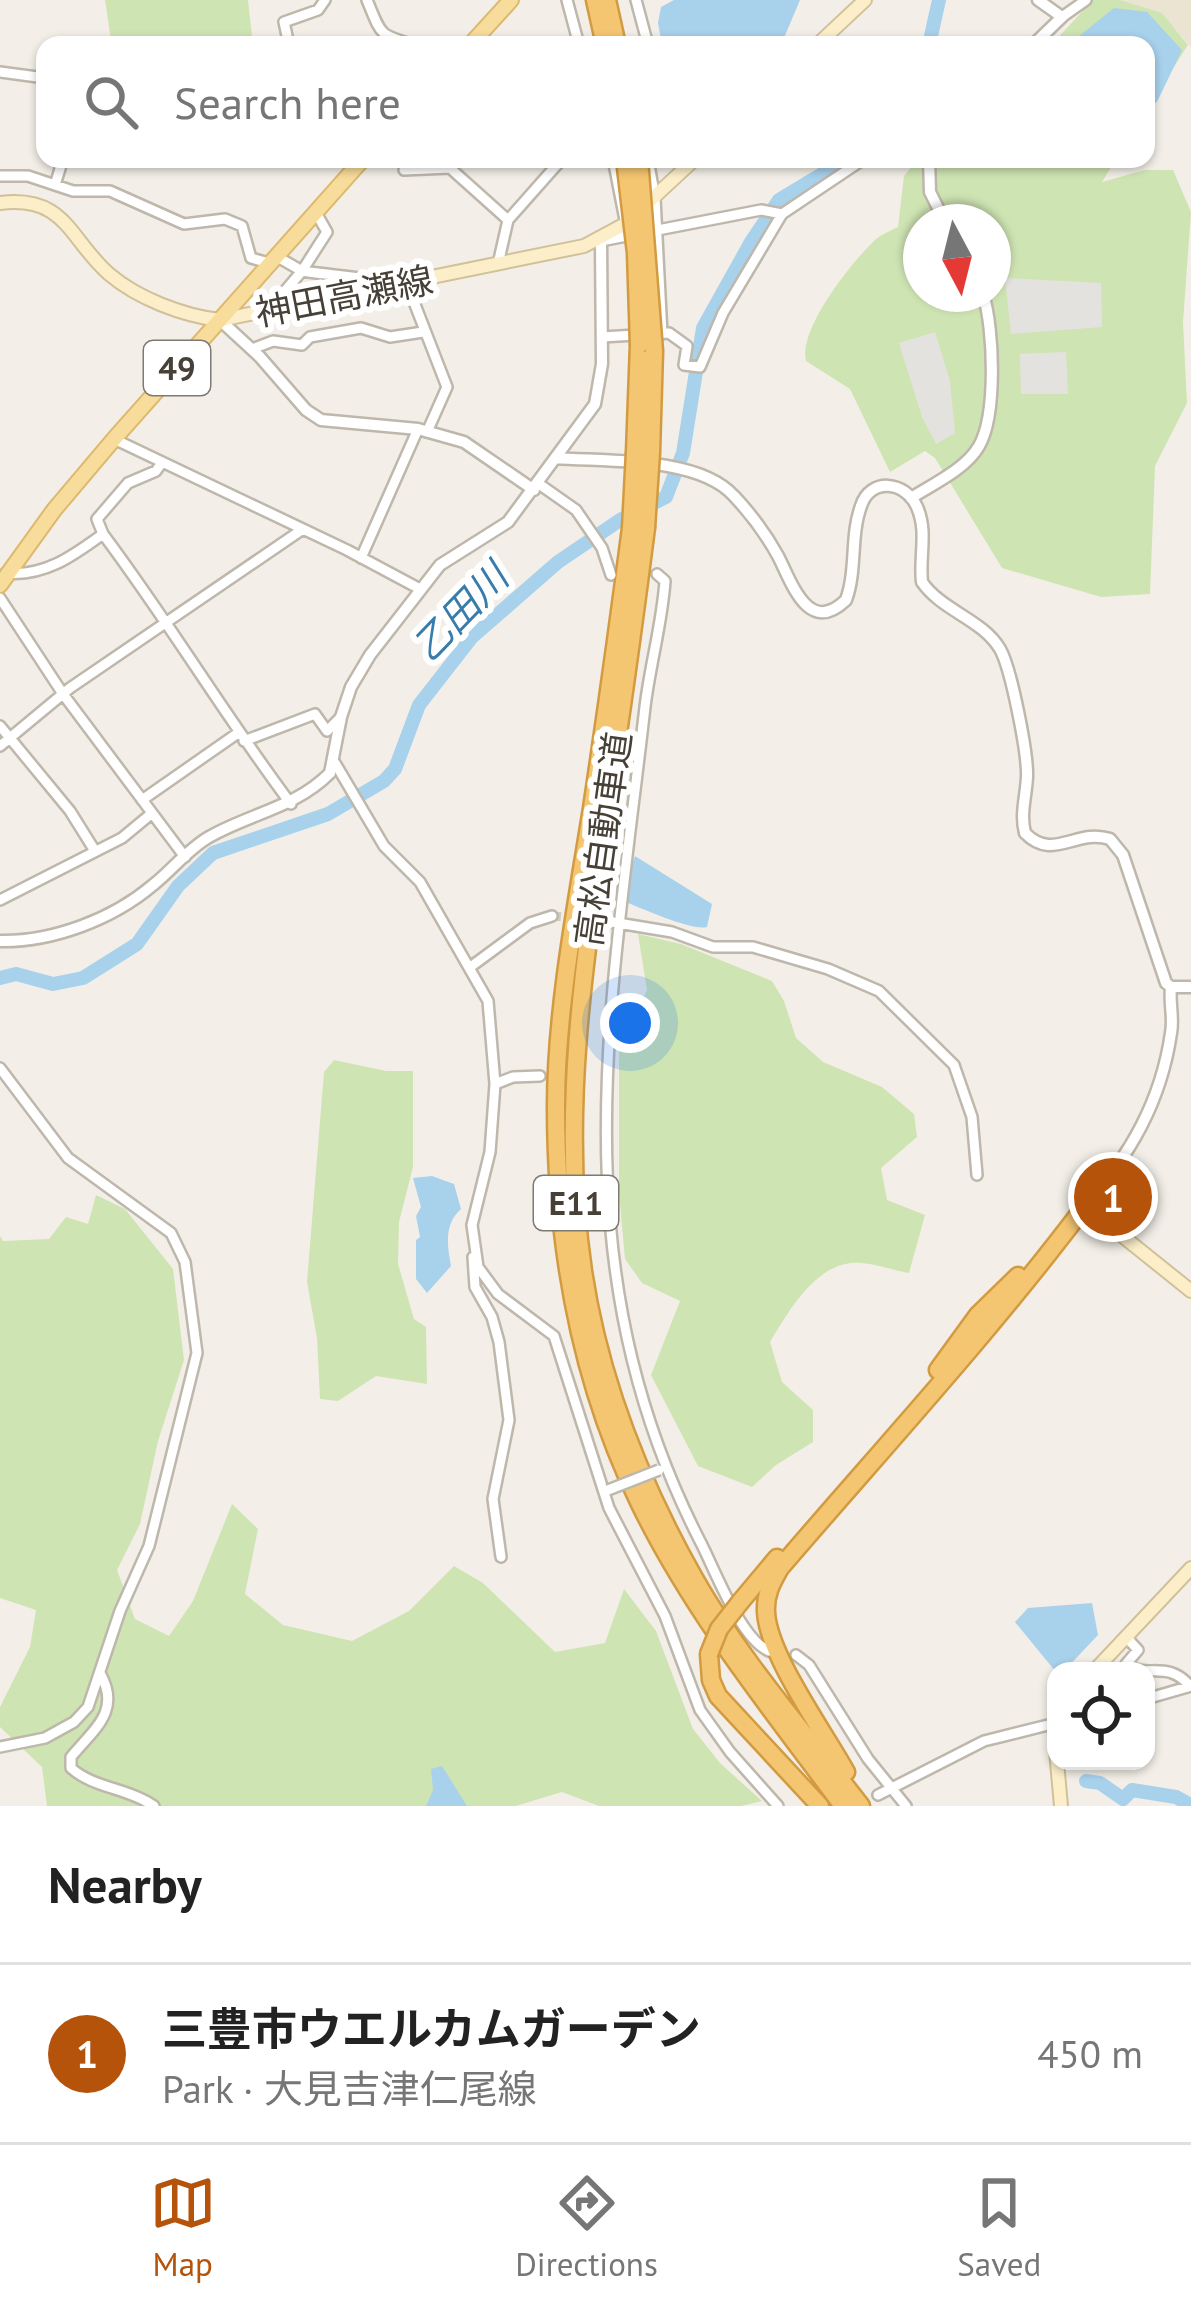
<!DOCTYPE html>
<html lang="en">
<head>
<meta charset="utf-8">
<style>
	body { margin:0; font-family:"PT Sans","Noto Sans JP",sans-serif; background:#f2f2f2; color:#222 }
	.controls { position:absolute; right:36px; bottom:36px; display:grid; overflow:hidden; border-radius:24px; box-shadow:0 3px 9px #0004 }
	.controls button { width:108px; height:108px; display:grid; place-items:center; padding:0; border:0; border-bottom:3px solid #e0e0e0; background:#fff; color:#222; font:60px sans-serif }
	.compass { position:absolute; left:903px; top:204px; width:108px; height:108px; border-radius:50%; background:#fff; box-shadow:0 3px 9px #0004; rotate:173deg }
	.you { position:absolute; left:630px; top:1023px; width:42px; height:42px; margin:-30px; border:9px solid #fff; border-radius:50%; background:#1a73e8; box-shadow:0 0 0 18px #1a73e833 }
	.badge { display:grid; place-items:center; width:78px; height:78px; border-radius:50%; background:#b45309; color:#fff; font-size:39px; font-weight:700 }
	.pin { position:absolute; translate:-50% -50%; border:6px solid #fff; box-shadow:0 3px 12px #0006 }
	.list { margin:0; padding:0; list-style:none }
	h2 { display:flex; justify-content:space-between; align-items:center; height:156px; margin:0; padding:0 48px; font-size:51px }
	h2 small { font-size:39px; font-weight:400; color:#767676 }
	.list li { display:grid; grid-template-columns:78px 1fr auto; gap:36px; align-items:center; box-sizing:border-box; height:180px; padding:0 48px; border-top:3px solid #e0e0e0 }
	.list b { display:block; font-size:45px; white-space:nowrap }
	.list p { margin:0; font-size:39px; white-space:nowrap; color:#767676 }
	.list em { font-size:39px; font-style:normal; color:#767676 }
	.icon { flex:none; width:66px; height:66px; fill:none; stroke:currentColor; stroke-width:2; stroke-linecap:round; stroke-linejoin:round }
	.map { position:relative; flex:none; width:1191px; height:1806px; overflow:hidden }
	.search { position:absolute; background:#fff; box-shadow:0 3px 9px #0004; left:36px; right:36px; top:36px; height:132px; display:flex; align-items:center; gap:30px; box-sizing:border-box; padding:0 42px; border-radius:24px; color:#767676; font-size:45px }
	.sheet { height:336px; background:#fff }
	nav { display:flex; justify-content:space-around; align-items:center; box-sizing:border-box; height:168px; border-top:3px solid #e0e0e0; background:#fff; font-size:33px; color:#767676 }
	nav a { display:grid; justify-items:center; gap:6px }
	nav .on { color:#b45309 }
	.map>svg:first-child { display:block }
	.education { fill:#ebe4d3 }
	.green { fill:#cfe4b3; fill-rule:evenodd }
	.parking { fill:#e4e2df }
	.water { fill:#a8d1ec }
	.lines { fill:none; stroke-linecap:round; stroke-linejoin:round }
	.river { stroke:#a8d1ec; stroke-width:14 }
	.minor-tunnel { stroke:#d0ccc5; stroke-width:9; stroke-dasharray:9 4.5; stroke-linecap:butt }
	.minor-casing { stroke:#beb7ab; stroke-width:14 }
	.tertiary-casing { stroke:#beb7ab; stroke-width:15 }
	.secondary-casing { stroke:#d0c19a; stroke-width:16 }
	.primary-casing { stroke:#dcb96d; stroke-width:18 }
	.motorway-casing { stroke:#d39b41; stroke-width:21 }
	.minor { stroke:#fff; stroke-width:9 }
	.tertiary { stroke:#fff; stroke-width:10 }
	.secondary { stroke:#fbeec9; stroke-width:12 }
	.primary { stroke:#f8dc9c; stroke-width:14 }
	.motorway { stroke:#f4c671; stroke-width:16 }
	.minor-bridge-casing { stroke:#beb7ab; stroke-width:14; stroke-linecap:butt }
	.motorway-bridge-casing { stroke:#d39b41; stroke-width:21; stroke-linecap:butt }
	.minor-bridge { stroke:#fff; stroke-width:9 }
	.motorway-bridge { stroke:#f4c671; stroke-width:16 }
	.labels { text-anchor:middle; stroke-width:12; stroke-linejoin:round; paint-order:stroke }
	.shield { fill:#fff; stroke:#7e7973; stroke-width:3 }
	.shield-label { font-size:33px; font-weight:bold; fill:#464037 }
	.street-label { font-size:36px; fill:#464037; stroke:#fff }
	.water-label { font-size:39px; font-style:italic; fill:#377cab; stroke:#fff }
</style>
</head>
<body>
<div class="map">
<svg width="1191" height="1806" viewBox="0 0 1191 1806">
	<rect width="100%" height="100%" fill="#f3efe8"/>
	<path class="education" d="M1120,0H1191V47L1161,13Z"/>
	<path class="green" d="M105,0H248L252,36L245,45H121L111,40Z
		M1093,0H1120L1162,13L1188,45L1146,111V45H1051Z
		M918,159H1116L1102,182L1145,170H1173L1191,212L1183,322L1187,403L1155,466L1150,594L1101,597L1002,568L935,458L925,451L890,472L850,389L806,361C798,330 850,264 873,242C879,235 890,231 898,227L904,176ZM921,222H993V294H921Z
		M638,934L681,944L772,981L784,1001L796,1038L823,1062L882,1087L914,1114L917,1137L881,1168L887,1200L925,1215L909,1273C892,1270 868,1261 851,1263C813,1267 788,1313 770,1342L782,1382L813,1410V1442L776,1465L752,1487L698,1466L651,1375L680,1301L642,1283L625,1259L619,1193V1052L647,990Z
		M334,1060L386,1071H413V1167L399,1222L398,1264L414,1319L426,1327L427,1384L376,1376L338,1401L320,1399L317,1338L307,1282L324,1072Z
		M96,1195L125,1209L173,1269L184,1360L158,1441L140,1524L117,1570L135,1619L169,1636L193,1601L232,1504L258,1529L245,1594L283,1625L352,1641L409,1611L454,1566L483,1583L555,1652L605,1643L624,1589L656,1631L693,1729L720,1763L762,1801L741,1806H599L562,1792L516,1806H47L42,1767L0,1727V1707L30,1647L36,1610L0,1598V1236L3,1241L49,1239L66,1217L88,1224Z"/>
	<path class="parking" d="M1005,278L1101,283L1102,327L1011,334Z
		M935,332L950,381L955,433L936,444L922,417L899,343Z
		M1066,352L1068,394H1021L1020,354Z"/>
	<path class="water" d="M674,0H800L781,45H662L658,23L661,7Z
		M1114,8L1147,12L1182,50L1157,102L1146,107V45H1068Z
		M635,856L712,904L707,927C692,931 646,910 628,903L627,880Z
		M432,1176L454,1184L461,1209C444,1224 447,1245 451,1266L427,1293L416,1279V1240L420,1237L416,1216L421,1207L413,1178Z
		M1092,1603L1098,1635L1064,1671L1056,1672L1015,1622L1028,1608Z
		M442,1766L467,1806H426L433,1790L431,1769Z"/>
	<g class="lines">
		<path class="river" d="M929,45L939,0
			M0,978L16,974L53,984L83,978L137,944L178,886L213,853L328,814L384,781L395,769L419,705L472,637L558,562L620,520L666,497L683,453L703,328L751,242L779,200L847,159
			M1086,1781L1100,1783L1123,1799L1132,1790L1176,1797L1189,1804"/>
		<path class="minor-tunnel" d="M552,916L606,921"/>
		<defs>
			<path id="minor" d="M367,0C382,36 378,34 414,45
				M567,0L579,45
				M636,0L648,45
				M1062,17L1086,0
				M289,45L284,22L318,10L325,0
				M0,72L45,78
				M450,159V168L508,220
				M613,159L625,220
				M648,159L655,198L662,334
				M404,170L450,168
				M0,176H28L73,191H110L184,224L225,219L242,226L251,258L269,263
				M55,185L63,159
				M601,241L761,210L782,214
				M276,256L302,271L327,232L315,211
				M498,264L508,220L562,159
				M407,284L447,387L427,432
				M267,312L302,271C333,276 359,275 390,284
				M602,337L669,333L687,346L684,365L700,367L723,313L782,214L864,159
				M252,349L273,341L302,345L310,337L361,328L390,337L423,332
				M114,439L347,550L420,589
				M161,464L156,471L128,483L97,519L103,534C169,622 225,716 291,804
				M539,484L576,510L602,548L611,575
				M361,558L418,429
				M6,573C45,577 74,555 103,534
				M657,574L665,581C662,624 650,665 645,707C611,1004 557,1265 702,1545C716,1573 741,1639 769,1651
				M0,598L63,694L185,857
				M0,726L70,811L95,851
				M244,741L315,714L327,731L340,718
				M0,746L70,688L303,529
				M335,763L384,846L420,882L488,1001L495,1084L490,1152L472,1225L478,1267L498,1294L554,1336L609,1508L665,1616L700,1710L730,1752L778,1806
				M142,800L238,733
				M0,900L122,838L151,814
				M606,921L672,932L713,947H753L828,969L879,991L954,1065L972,1117L977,1175
				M469,968L530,923L552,916
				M0,1068L68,1158L171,1233L185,1262L197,1353L149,1546L120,1611L88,1707L74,1722L45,1738L0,1747
				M495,1084L513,1077L540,1076
				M473,1257L475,1287L492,1317L499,1342L509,1420L493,1499L501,1557
				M1127,1638L1138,1650L1126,1664C1148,1680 1167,1659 1190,1686
				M796,1655L809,1665L868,1759L906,1806
				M101,1675C121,1712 93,1730 71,1757V1768C93,1788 128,1788 154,1806
				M1146,1699L1191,1686
				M878,1795L984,1741L1056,1723"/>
			<path id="tertiary" d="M1033,45L1062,17L1038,0
				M929,159L930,192L945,222
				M220,320L260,357L306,410L321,420L418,429L464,442L534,490
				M555,458C606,462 698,456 734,496C750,513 767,536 778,556C792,583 808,636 846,600C857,570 850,536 861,506C870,477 906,481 917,507C928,532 919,556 922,582C942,611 982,619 1000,649C1011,668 1028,754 1027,777C1026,797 1020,814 1025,833C1053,862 1076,828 1110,839L1123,855L1166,983L1171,987H1191
				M911,498C933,484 966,469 979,446C997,415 994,328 983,294
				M0,941C53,942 113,919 153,885C172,870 188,849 209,837C251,813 295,808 330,773L341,717L351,687L370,655L440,565L508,522L595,404L602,364L601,241
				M1085,1206C1130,1155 1161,1102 1171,1033C1174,1018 1169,1003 1171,987"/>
			<path id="secondary" d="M817,45L865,0
				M0,203C66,195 69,239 109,274C137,298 183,316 220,320L584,246L625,224L695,159
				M1085,1206L1191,1291
				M1094,1671L1191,1568
				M1056,1751L1061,1806"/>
			<path id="primary" d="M470,45L511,0
				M0,585L54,510L114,439L363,159"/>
			<path id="motorway" d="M595,0L605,45
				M607,0L617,45
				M635,452L639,345
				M651,452L654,351
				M631,528C619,621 606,714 592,808C577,903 556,1010 556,1106C556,1243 579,1380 640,1504C693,1613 771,1709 843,1806
				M646,528C634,622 621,715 607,808C584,960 560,1117 583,1271C599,1378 641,1484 694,1578C740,1659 804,1732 861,1806
				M938,1370L978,1315L1018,1276
				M741,1601L777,1558
				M709,1654L711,1680L718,1696L820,1806
				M846,1772C824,1732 768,1655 766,1612C765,1594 772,1582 780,1568C883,1448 990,1332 1085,1206"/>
		</defs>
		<use href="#minor" class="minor-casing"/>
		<use href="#tertiary" class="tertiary-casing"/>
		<use href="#secondary" class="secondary-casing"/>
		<use href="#primary" class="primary-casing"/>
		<use href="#motorway" class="motorway-casing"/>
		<use href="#minor" class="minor"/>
		<use href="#tertiary" class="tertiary"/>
		<use href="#secondary" class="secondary"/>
		<use href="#primary" class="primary"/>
		<use href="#motorway" class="motorway"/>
		<defs>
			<path id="minor-bridge" d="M608,1490L659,1470"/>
			<path id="motorway-bridge" d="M625,159L636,253L639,345
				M639,159L654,351
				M631,528L635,452
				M646,528L651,452
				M709,1654L719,1629L741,1601"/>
		</defs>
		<use href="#minor-bridge" class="minor-bridge-casing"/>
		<use href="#motorway-bridge" class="motorway-bridge-casing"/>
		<use href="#minor-bridge" class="minor-bridge"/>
		<use href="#motorway-bridge" class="motorway-bridge"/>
	</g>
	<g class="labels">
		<g class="shield">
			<rect x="144" y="341" width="66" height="54" rx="9"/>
			<rect x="534" y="1176" width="84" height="54" rx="9"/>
		</g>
		<g class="shield-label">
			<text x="177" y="380">49</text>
			<text x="576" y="1215">E11</text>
		</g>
		<g class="street-label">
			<text transform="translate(344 296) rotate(-11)" y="13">神田高瀬線</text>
			<text transform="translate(603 839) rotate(-82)" y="13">高松自動車道</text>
		</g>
		<g class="water-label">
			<text transform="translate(460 612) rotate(-46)" y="14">乙田川</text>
		</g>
	</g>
</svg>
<div class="controls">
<button><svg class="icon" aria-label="locate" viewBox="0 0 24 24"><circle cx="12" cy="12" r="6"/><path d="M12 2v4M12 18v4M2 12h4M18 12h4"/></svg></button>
</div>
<svg class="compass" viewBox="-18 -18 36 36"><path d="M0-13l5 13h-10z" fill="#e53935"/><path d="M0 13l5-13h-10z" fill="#767676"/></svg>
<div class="you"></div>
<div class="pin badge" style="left:1113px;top:1197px">1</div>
<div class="search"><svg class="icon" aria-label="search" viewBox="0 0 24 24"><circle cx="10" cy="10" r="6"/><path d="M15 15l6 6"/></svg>Search here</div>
</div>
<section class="sheet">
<h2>Nearby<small></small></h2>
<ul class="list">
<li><span class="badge">1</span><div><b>三豊市ウエルカムガーデン</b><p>Park · 大見吉津仁尾線</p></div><em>450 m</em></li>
</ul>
</section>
<nav>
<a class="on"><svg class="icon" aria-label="map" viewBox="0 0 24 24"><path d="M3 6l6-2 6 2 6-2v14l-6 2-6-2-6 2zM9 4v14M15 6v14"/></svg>Map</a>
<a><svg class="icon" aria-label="directions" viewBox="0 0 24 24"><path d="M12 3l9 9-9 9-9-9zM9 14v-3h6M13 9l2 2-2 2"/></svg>Directions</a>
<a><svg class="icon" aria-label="saved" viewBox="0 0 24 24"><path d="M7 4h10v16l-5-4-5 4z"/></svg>Saved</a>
</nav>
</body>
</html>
